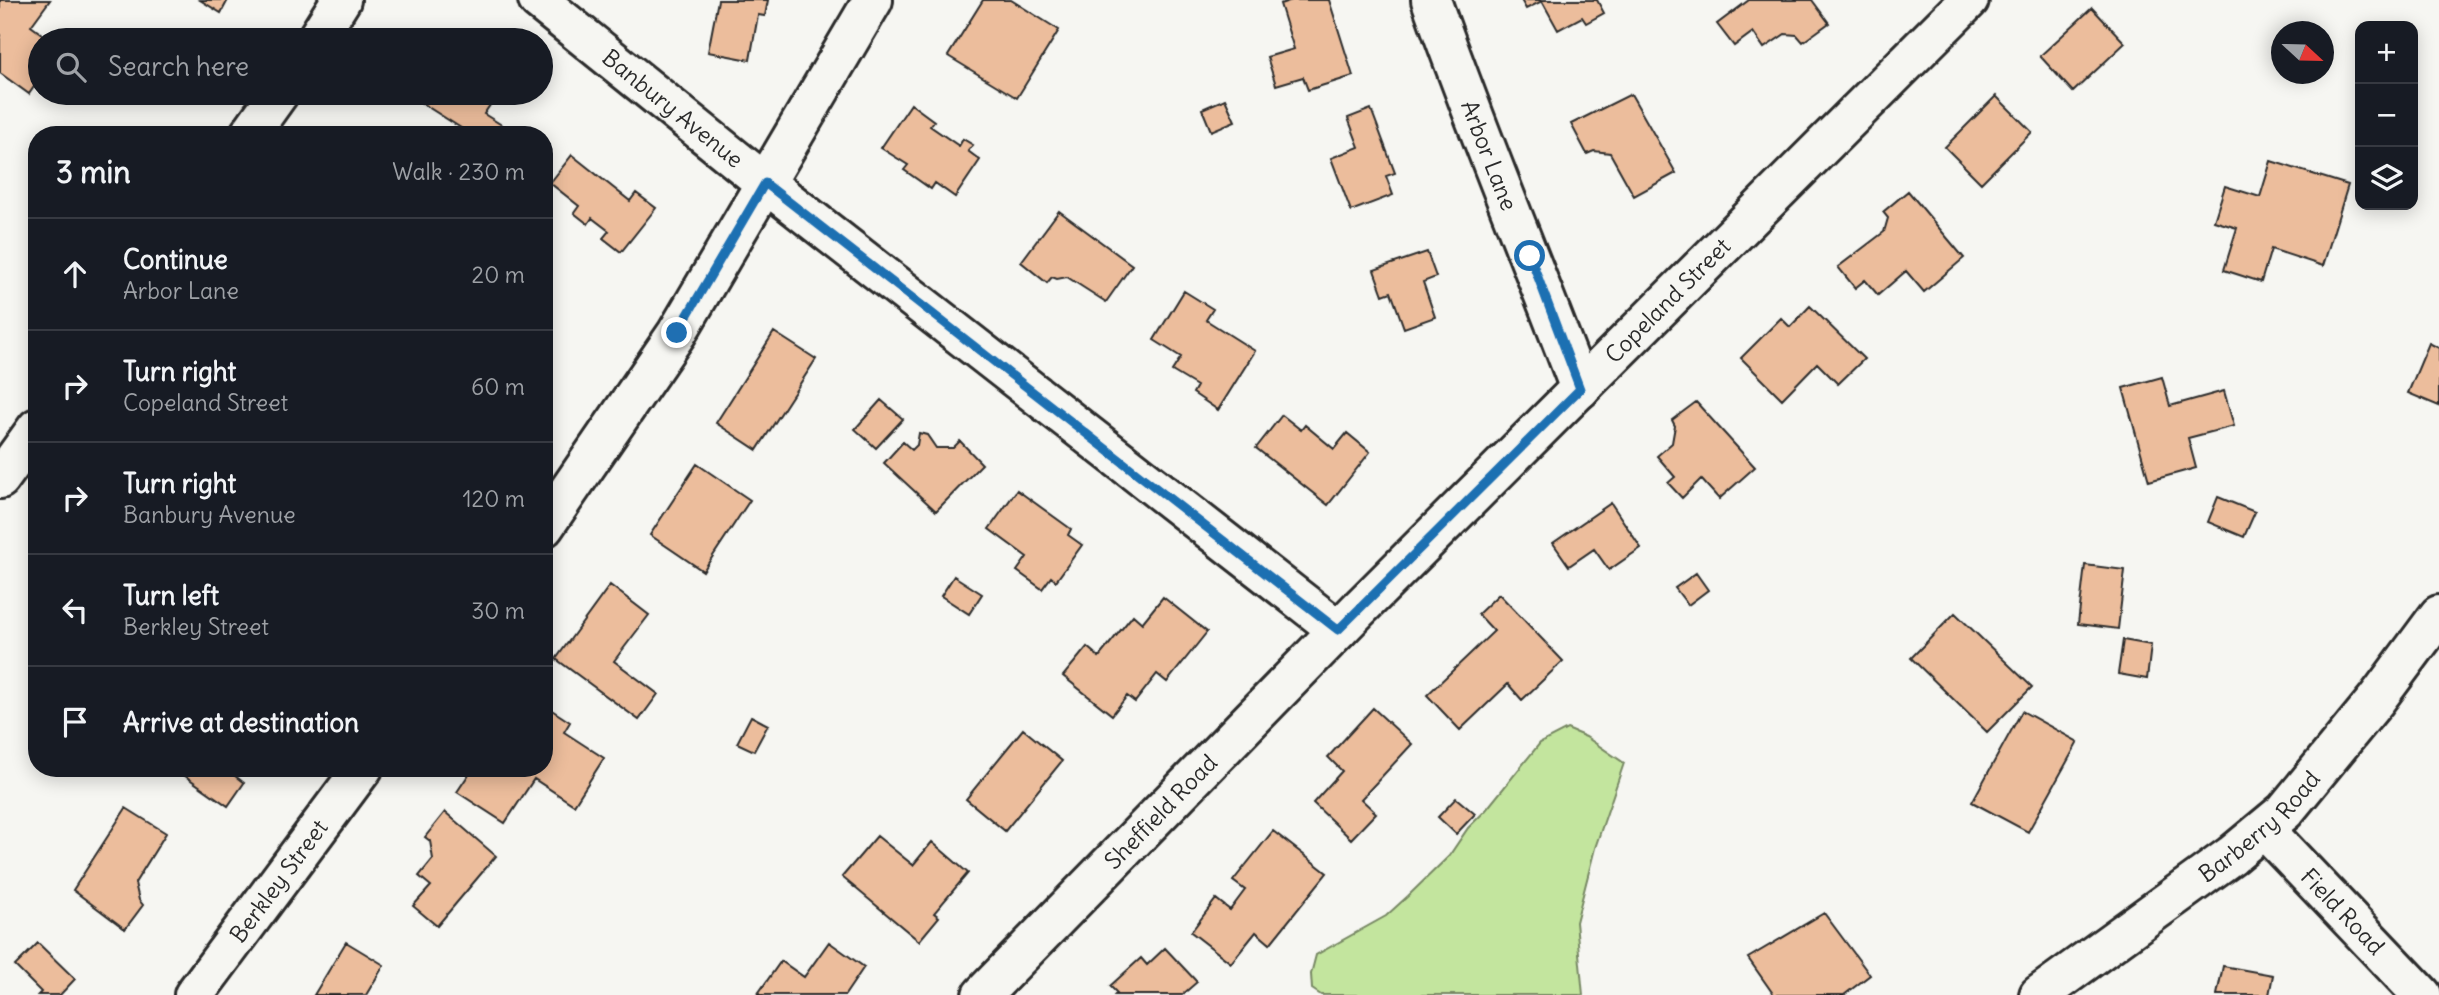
<!DOCTYPE html>
<html lang="en">
<head>
<meta charset="utf-8">
<style>
	body { margin:0; font-family:Delius,sans-serif; background:#20242c; color:#f1f3f6 }
	.controls { position:absolute; right:21px; top:21px; display:grid; overflow:hidden; border-radius:14px; box-shadow:0 4px 18px #0003 }
	.controls button { width:63px; height:63px; display:grid; place-items:center; padding:0; border:0; border-bottom:2px solid #363941; background:#171b24; color:#f1f3f6; font:35px sans-serif }
	.compass { position:absolute; left:2271px; top:21px; width:63px; height:63px; border-radius:50%; background:#171b24; box-shadow:0 4px 18px #0003; rotate:112deg }
	.stop { position:absolute; width:21px; height:21px; margin:-16px; border:5px solid #1f6fb2; border-radius:50%; background:#fff }
	.stop.end { background:#1f6fb2; border-color:#fff; box-shadow:0 2px 7px #0008 }
	.list { margin:0; padding:0; list-style:none }
	h2 { display:flex; justify-content:space-between; align-items:center; height:91px; margin:0; padding:0 28px; font-size:30px }
	h2 small { font-size:23px; font-weight:400; color:#9ea1a6 }
	.list li { display:grid; grid-template-columns:46px 1fr auto; gap:21px; align-items:center; box-sizing:border-box; height:112px; padding:0 28px; border-top:2px solid #363941 }
	.list b { display:block; font-size:26px; white-space:nowrap }
	.list p { margin:0; font-size:23px; white-space:nowrap; color:#9ea1a6 }
	.list em { font-size:23px; font-style:normal; color:#9ea1a6 }
	.icon { flex:none; width:38px; height:38px; fill:none; stroke:currentColor; stroke-width:2; stroke-linecap:round; stroke-linejoin:round }
	.map { position:relative; flex:none; width:2439px; height:995px; overflow:hidden }
	.search { position:absolute; background:#171b24; box-shadow:0 4px 18px #0003; left:28px; top:28px; width:525px; height:77px; display:flex; align-items:center; gap:18px; box-sizing:border-box; padding:0 24px; border-radius:38px; color:#9ea1a6; font-size:26px }
	.panel { position:absolute; background:#171b24; box-shadow:0 4px 18px #0003; left:28px; top:126px; width:525px; height:651px; border-radius:28px }
	.map>svg:first-child { display:block }
	.green { fill:#c3e59e; stroke:#778864; stroke-width:2 }
	.building { fill:#ecbd9c; stroke:#2b2b2b; stroke-width:2 }
	.lines { fill:none; stroke-linecap:round; stroke-linejoin:round }
	.minor-casing { stroke:#2b2b2b; stroke-width:44 }
	.minor { stroke:#f6f6f2; stroke-width:38 }
	.route { stroke:#1f6fb2; stroke-width:9 }
	.labels { text-anchor:middle; stroke-width:7; stroke-linejoin:round; paint-order:stroke }
	.street-label { font-size:23px; fill:#2b2b2b; stroke:#f6f6f2 }
</style>
</head>
<body>
<div class="map">
<svg width="2439" height="995" viewBox="0 0 2439 995">
	<rect width="100%" height="100%" fill="#f6f6f2"/>
	<filter id="ink" filterUnits="userSpaceOnUse"><feTurbulence type="fractalNoise" baseFrequency=".0143" numOctaves="2"/><feDisplacementMap in="SourceGraphic" scale="14" xChannelSelector="R" yChannelSelector="G"/><feConvolveMatrix kernelMatrix="1 2 1 2 8 2 1 2 1" color-interpolation-filters="sRGB"/></filter>
	<g filter="url(#ink)">
		<path class="green" d="M1567,729L1586,737L1624,763L1595,848L1576,922L1583,995H1321L1312,989L1311,974L1316,955L1386,916L1408,896L1449,856L1468,828L1486,810L1540,743Z"/>
		<path class="building" d="M0,0H50L31,26L50,40H40V78L29,94L0,73Z
			M200,0H228L221,13Z
			M718,0H768L765,16L758,15L750,60L708,52Z
			M983,0H1011L1059,30L1017,98L948,56Z
			M1292,0H1329L1353,76L1308,90L1303,77L1276,85L1267,57L1294,49L1280,4Z
			M1521,0H1597L1604,13L1586,23L1582,17L1558,30L1542,1L1526,9Z
			M1749,0H1812L1829,23L1803,42L1797,35L1785,34L1764,48L1753,32L1734,46L1717,24Z
			M2092,8L2125,43L2073,92L2040,56Z
			M406,93H470L490,105L484,114L513,132L511,135H472Z
			M1631,94L1676,173L1634,196L1610,153L1594,151L1587,154L1571,124Z
			M1996,96L2032,132L1981,183L1945,147Z
			M1225,99L1235,121L1211,131L1202,109Z
			M911,104L934,121L930,126L959,146L963,139L973,145L968,151L980,160L955,197L935,183L931,189L904,170L908,165L881,148Z
			M1371,109L1395,173L1386,176L1393,195L1351,211L1331,158L1359,147L1348,118Z
			M572,155L630,201L636,193L656,208L621,252L603,238L609,231L592,218L588,224L574,213L579,206L550,183Z
			M2271,161L2348,185L2323,266L2271,249L2261,282L2224,270L2237,228L2214,221L2225,186L2260,197Z
			M1908,191L1964,258L1924,292L1906,271L1878,295L1865,280L1855,288L1838,267L1884,232L1888,218L1883,212Z
			M1059,211L1132,265L1106,302L1067,277L1057,279L1052,277L1047,283L1021,262Z
			M1427,252L1436,277L1423,282L1435,317L1404,328L1391,292L1383,295L1374,270Z
			M1184,291L1213,309L1206,320L1255,351L1218,410L1193,393L1197,386L1172,371L1181,357L1154,340Z
			M1810,306L1864,359L1838,384L1817,363L1782,399L1741,358L1781,318L1790,327Z
			M774,332L816,359L757,450L716,423Z
			M2429,343L2439,348V406L2408,393Z
			M2162,377L2170,406L2224,391L2234,426L2188,438L2196,468L2149,481L2123,388Z
			M881,400L903,419L876,448L855,429Z
			M1696,402L1755,467L1719,499L1701,479L1682,498L1668,483L1675,477L1657,456L1672,443L1675,426L1672,420Z
			M1282,415L1301,430L1305,425L1334,449L1347,433L1370,452L1328,505L1256,448Z
			M919,433L927,435L936,448H953L960,441L982,464L936,511L884,463L903,442L912,450L917,445Z
			M697,464L750,500L703,571L650,535Z
			M1017,490L1071,529L1068,535L1082,545L1056,581L1051,577L1042,589L1017,571L1027,557L989,529Z
			M2218,497L2255,512L2244,537L2208,522Z
			M1611,503L1641,548L1609,570L1594,549L1569,566L1553,543Z
			M2085,565L2125,570L2118,629L2078,624Z
			M1696,573L1708,590L1688,605L1675,588Z
			M954,576L982,594L969,614L941,596Z
			M610,585L649,615L614,661L658,694L639,720L556,659Z
			M1499,594L1563,661L1522,700L1508,684L1460,730L1427,695L1494,631L1478,614Z
			M1163,597L1207,632L1167,682L1157,674L1135,702L1127,696L1112,715L1063,676L1087,647L1099,657L1133,615L1142,623Z
			M1955,613L2032,687L1987,732L1911,658Z
			M2123,640L2151,645L2147,679L2118,674Z
			M544,705L570,722L564,732L604,758L574,805L534,779L505,823L457,792L473,768H544Z
			M1373,708L1412,744L1361,799L1376,813L1351,839L1313,803L1342,771L1328,757Z
			M2022,711L2078,742L2028,832L1972,802Z
			M751,716L768,725L754,751L737,743Z
			M1023,729L1062,761L1005,831L966,799Z
			M185,768H239L234,775L244,783L228,806L181,773Z
			M1456,798L1475,814L1456,834L1438,817Z
			M126,808L166,833L135,883L139,900L143,905L125,929L73,890Z
			M445,812L496,856L437,926L413,906L431,886L419,876L433,859L430,841L425,837Z
			M1273,831L1327,873L1270,944L1256,932L1231,963L1191,932L1216,899L1230,910L1245,890L1233,881Z
			M877,836L913,865L932,842L968,873L934,913L939,917L919,941L842,877Z
			M1824,913L1870,975L1844,995H1774L1748,958Z
			M346,942L384,965L366,995H314Z
			M829,942L864,967L845,995H757L781,961L804,977Z
			M38,943L75,979L60,995H38L41,992L15,966Z
			M1165,948L1197,982L1182,995H1115L1117,993L1110,986L1141,958L1147,965Z
			M2223,966L2273,975L2269,995H2217Z"/>
		<g class="lines">
			<defs>
				<g id="minor">
					<path id="s1" d="M538,0L765,183L1338,630"/>
					<path id="s2" d="M1431,0C1477,131 1531,259 1580,389"/>
					<path d="M316,40L341,0"/>
					<path d="M249,135L279,93"/>
					<path d="M0,479L37,428"/>
					<path d="M544,527L677,333L873,0"/>
					<path id="s3" d="M2264,829L2422,995"/>
					<path id="s4" d="M194,995L363,768"/>
					<path id="s5" d="M982,995L1357,611L1969,0"/>
					<path id="s6" d="M2039,995L2232,855L2285,811L2376,700L2439,615"/>
				</g>
			</defs>
			<use href="#minor" class="minor-casing"/>
			<use href="#minor" class="minor"/>
		</g>
	</g>
	<g class="lines" filter="url(#ink)">
		<path class="route" d="M677,333L765,183L1338,630L1580,389L1530,256"/>
	</g>
	<g class="labels">
		<g class="street-label">
			<text dy="8" stroke="none"><textPath href="#s1" startOffset="173">Banbury Avenue</textPath></text>
			<text dy="8" stroke="none"><textPath href="#s2" startOffset="166">Arbor Lane</textPath></text>
			<text dy="8" stroke="none"><textPath href="#s5" startOffset="976">Copeland Street</textPath></text>
			<text dy="8" stroke="none"><textPath href="#s5" startOffset="256">Sheffield Road</textPath></text>
			<text dy="8" stroke="none"><textPath href="#s6" startOffset="278">Barberry Road</textPath></text>
			<text dy="8" stroke="none"><textPath href="#s4" startOffset="142">Berkley Street</textPath></text>
			<text dy="8" stroke="none"><textPath href="#s3" startOffset="114">Field Road</textPath></text>
		</g>
	</g>
</svg>
<div class="controls">
<button>+</button>
<button>−</button>
<button><svg class="icon" aria-label="layers" viewBox="0 0 24 24"><path d="M12 4l9 5-9 5-9-5zM3 14l9 5 9-5"/></svg></button>
</div>
<svg class="compass" viewBox="-18 -18 36 36"><path d="M0-13l5 13h-10z" fill="#e53935"/><path d="M0 13l5-13h-10z" fill="#9ea1a6"/></svg>
<div class="stop" style="left:1530px;top:256px"></div>
<div class="stop end" style="left:677px;top:333px"></div>
<div class="search"><svg class="icon" aria-label="search" viewBox="0 0 24 24"><circle cx="10" cy="10" r="6"/><path d="M15 15l6 6"/></svg>Search here</div>
<section class="panel">
<h2>3 min<small>Walk · 230 m</small></h2>
<ul class="list">
<li><svg class="icon" aria-label="ahead" viewBox="0 0 24 24"><path d="M12 20V5M6 11l6-6 6 6"/></svg><div><b>Continue</b><p>Arbor Lane</p></div><em>20 m</em></li>
<li><svg class="icon" aria-label="right" viewBox="0 0 24 24"><path d="M7 20v-9h11M14 6l5 5-5 5"/></svg><div><b>Turn right</b><p>Copeland Street</p></div><em>60 m</em></li>
<li><svg class="icon" aria-label="right" viewBox="0 0 24 24"><path d="M7 20v-9h11M14 6l5 5-5 5"/></svg><div><b>Turn right</b><p>Banbury Avenue</p></div><em>120 m</em></li>
<li><svg class="icon" aria-label="left" viewBox="0 0 24 24"><path d="M17 20v-9H6M10 6l-5 5 5 5"/></svg><div><b>Turn left</b><p>Berkley Street</p></div><em>30 m</em></li>
<li><svg class="icon" aria-label="arrive" viewBox="0 0 24 24"><path d="M6 21V4h12l-3 4 3 4H6"/></svg><div><b>Arrive at destination</b></div></li>
</ul>
</section>
</div>
</body>
</html>
